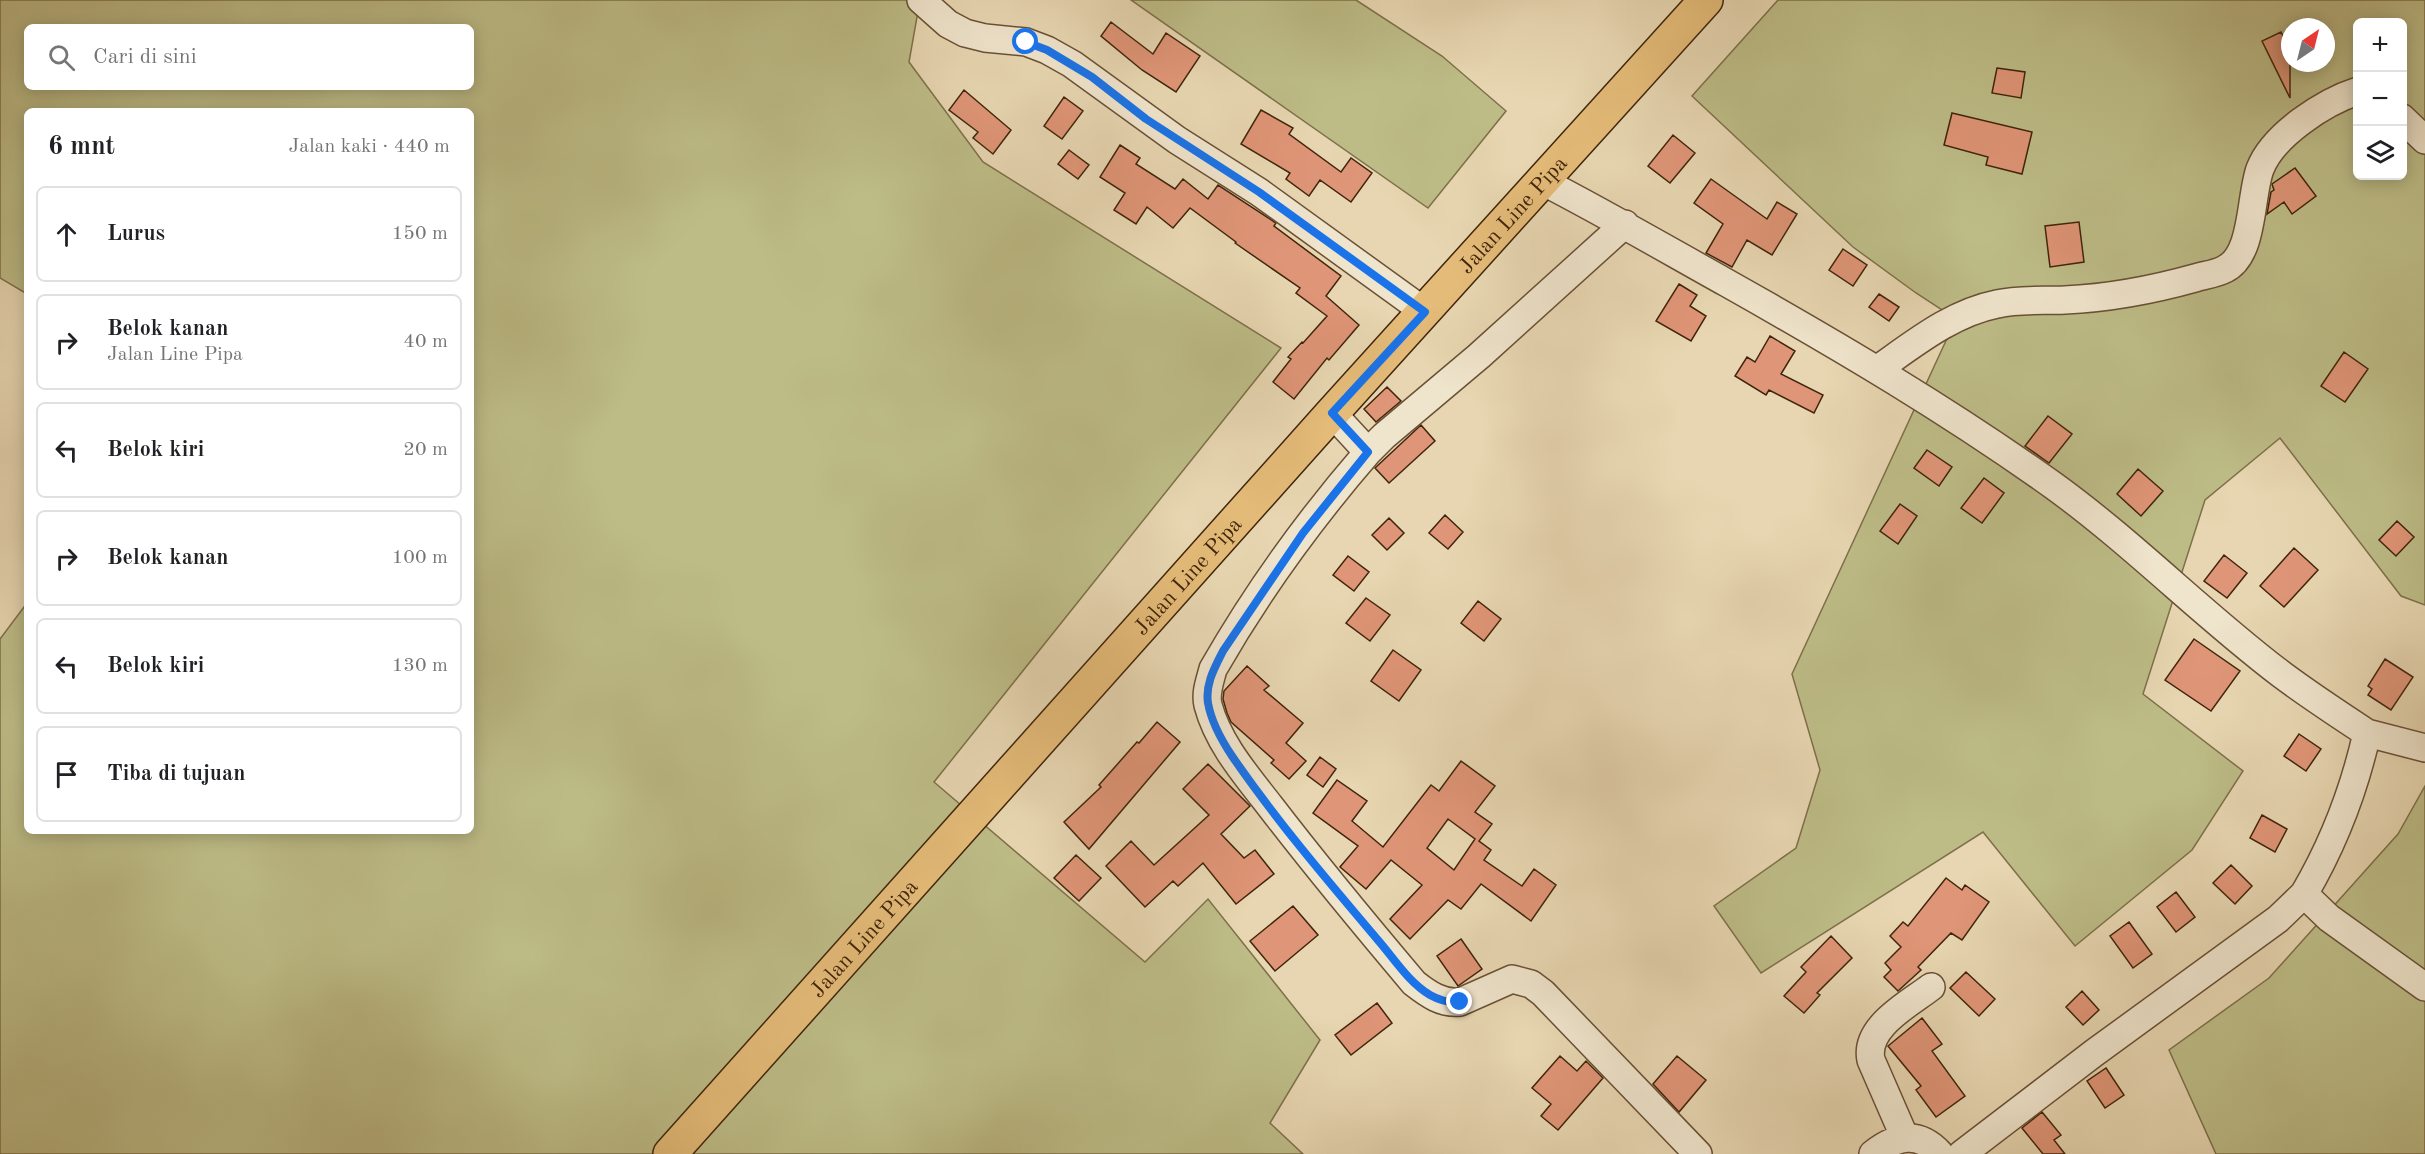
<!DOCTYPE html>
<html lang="id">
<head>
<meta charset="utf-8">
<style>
	body { margin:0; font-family:"Old Standard TT",serif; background:#f2f2f2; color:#202124 }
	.controls { position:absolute; right:18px; top:18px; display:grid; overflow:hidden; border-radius:9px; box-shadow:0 3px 15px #0003 }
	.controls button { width:54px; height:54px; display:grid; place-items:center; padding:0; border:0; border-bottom:2px solid #e0e0e0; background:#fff; color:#202124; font:30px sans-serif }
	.compass { position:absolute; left:2281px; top:18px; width:54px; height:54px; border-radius:50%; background:#fff; box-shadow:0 3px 15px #0003; rotate:35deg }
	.stop { position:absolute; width:18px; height:18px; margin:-14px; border:4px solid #1a73e8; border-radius:50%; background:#fff }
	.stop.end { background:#1a73e8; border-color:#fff; box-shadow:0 2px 6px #0008 }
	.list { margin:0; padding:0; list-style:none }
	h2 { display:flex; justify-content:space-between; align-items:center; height:78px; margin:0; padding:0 24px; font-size:26px }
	h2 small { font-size:20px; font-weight:400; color:#757577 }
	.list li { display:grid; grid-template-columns:39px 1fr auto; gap:18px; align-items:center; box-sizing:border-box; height:96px; margin:0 12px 12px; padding:0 12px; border:2px solid #e0e0e0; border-radius:9px }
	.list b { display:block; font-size:22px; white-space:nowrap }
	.list p { margin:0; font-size:20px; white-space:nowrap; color:#757577 }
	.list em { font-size:20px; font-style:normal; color:#757577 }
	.icon { flex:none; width:33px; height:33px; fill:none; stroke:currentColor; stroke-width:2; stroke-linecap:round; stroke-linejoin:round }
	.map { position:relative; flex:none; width:2425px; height:1154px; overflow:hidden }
	.search { position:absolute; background:#fff; box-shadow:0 3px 15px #0003; left:24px; top:24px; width:450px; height:66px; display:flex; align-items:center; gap:15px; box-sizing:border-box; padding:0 21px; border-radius:9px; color:#757577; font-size:22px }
	.panel { position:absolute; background:#fff; box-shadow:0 3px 15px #0003; left:24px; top:108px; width:450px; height:726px; border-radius:9px }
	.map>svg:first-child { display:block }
	.green { fill:#bdbc87; stroke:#7e704a; stroke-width:1.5; fill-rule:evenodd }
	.building { fill:#df9577; stroke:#40250c; stroke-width:1.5; fill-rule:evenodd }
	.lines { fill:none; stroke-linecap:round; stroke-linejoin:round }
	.minor-casing { stroke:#6a5135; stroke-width:30 }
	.major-casing { stroke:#40250c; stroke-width:36 }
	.minor { stroke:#efe4cc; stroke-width:27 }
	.major { stroke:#e4bb78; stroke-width:33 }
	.route { stroke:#1a73e8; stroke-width:8 }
	.labels { text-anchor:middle; stroke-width:4.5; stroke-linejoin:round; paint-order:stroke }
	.street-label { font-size:22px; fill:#40250c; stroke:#efe4cc }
</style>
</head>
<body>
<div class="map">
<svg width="2425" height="1154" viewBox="0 0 2425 1154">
	<rect width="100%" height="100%" fill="#e7d6b1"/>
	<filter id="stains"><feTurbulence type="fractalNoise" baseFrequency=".00333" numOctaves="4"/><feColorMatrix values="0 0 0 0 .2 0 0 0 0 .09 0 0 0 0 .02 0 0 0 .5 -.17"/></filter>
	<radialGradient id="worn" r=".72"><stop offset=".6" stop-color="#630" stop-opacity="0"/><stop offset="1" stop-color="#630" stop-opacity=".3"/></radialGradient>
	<path class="green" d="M0,0H920L909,62L983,162L1281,348L934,782L1145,962L1208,899L1320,1040L1270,1123L1303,1154H0V639L27,603V831H471V111H27V294L0,278ZM27,27H471V87H27Z
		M1131,0H1356L1442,56L1506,111L1428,208Z
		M1778,0H2425V605L2401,596L2280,438L2205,500L2143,694L2243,771L2192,850L2075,946L1983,832L1761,973L1714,906L1796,848L1820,770L1792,674L1956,319L1916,293L1853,247L1692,96ZM2358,22H2402V176H2358ZM2290,27H2326V63H2290Z
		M2425,786V1154H2216L2169,1050L2269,978L2398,834Z"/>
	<path class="building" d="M1111,22L1153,54L1166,33L1200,56L1176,92L1142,70L1101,36Z
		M2281,32L2290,50V98L2262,41Z
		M1997,68L2025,72L2021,98L1992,93Z
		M964,90L1011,130L993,154L973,138L978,132L949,110Z
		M1064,97L1083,111L1062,139L1044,126Z
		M1261,110L1293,128L1289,134L1341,172L1351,158L1372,173L1351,202L1320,180L1309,196L1286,179L1290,173L1241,144Z
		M1952,113L2032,132L2022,174L1986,165L1988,157L1944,145Z
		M1673,135L1695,153L1670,183L1648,166Z
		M1120,145L1140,158L1136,164L1175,189L1183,179L1208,199L1218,185L1276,223L1274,226L1341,276L1326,296L1359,325L1329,360L1327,358L1294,399L1273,382L1291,359L1288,357L1302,342L1303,343L1327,316L1296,293L1300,288L1235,243L1236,242L1190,208L1173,228L1147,207L1136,224L1114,210L1125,193L1100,177Z
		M1069,150L1089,165L1078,179L1058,164Z
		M2295,168L2316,196L2292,214L2284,202L2267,214L2271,192L2274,190L2272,184Z
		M1711,179L1767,219L1777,202L1797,214L1772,255L1747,240L1732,267L1706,253L1723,224L1694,203Z
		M2079,222L2084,262L2050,267L2045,226Z
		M1843,249L1867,265L1853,286L1829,270Z
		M1679,284L1697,295L1690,306L1706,316L1691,341L1656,321Z
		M1879,294L1899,307L1889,321L1869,307Z
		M1770,336L1795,351L1781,374L1823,395L1814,413L1769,390L1766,395L1735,376L1747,357L1755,362Z
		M2344,352L2368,369L2345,402L2321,386Z
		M1387,387L1401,401L1376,422L1364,409Z
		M2048,416L2072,434L2049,463L2025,446Z
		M1421,425L1435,441L1389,483L1375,468Z
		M1927,450L1952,467L1939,486L1914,468Z
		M2138,469L2163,491L2141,516L2117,494Z
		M1984,478L2004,493L1982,523L1961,508Z
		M1900,504L1917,516L1898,544L1880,531Z
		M1445,515L1463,532L1448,549L1429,533Z
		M1389,518L1404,533L1387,550L1372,535Z
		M2397,521L2414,537L2396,556L2379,540Z
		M2294,548L2318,570L2284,607L2260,586Z
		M2224,555L2247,573L2227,598L2204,581Z
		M1348,556L1369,572L1354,591L1333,575Z
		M1366,598L1390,615L1370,641L1346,623Z
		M1478,601L1501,619L1484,641L1461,623Z
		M2194,639L2240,671L2211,711L2165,680Z
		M1393,650L1421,670L1399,701L1371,681Z
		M2385,659L2413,677L2391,710L2368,695L2372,689L2368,686Z
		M1247,666L1269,686L1264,690L1303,723L1286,743L1306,761L1289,779L1271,763L1274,760L1231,722L1227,713L1223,699L1224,691Z
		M1157,722L1180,742L1089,849L1064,822L1101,787L1099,785L1137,742L1139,743Z
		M2299,734L2321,749L2306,771L2284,756Z
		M1320,757L1336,769L1323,787L1307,775Z
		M1461,761L1495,786L1475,812L1492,824L1479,841L1491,850L1484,860L1522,886L1534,869L1556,885L1531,921L1481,884L1461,909L1448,900L1410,939L1390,919L1422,885L1391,860L1366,889L1340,867L1358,846L1313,813L1337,780L1367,801L1352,821L1383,847L1431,785L1439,791ZM1448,819L1475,839L1454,870L1427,848Z
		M1208,764L1250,806L1221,834L1244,858L1255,850L1274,874L1236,904L1203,863L1178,886L1173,881L1145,907L1106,866L1131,841L1154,865L1209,815L1183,789Z
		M2262,815L2287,829L2275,852L2250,838Z
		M1076,855L1101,878L1079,901L1054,878Z
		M2231,865L2252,886L2235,904L2213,883Z
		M1946,878L1962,890L1965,885L1989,902L1962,940L1951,933L1918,967L1921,970L1898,991L1884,977L1891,970L1885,963L1901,947L1890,936L1903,922L1908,926Z
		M2176,892L2195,917L2176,932L2157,907Z
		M1293,906L1318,935L1275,971L1250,941Z
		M2129,922L2152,954L2133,968L2110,936Z
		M1831,936L1852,958L1817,993L1820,995L1804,1013L1784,996L1806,972L1801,967Z
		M1461,939L1482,969L1458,986L1437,956Z
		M1966,972L1995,999L1979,1016L1950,988Z
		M2082,991L2099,1010L2083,1025L2066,1007Z
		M1377,1003L1392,1023L1351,1055L1335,1035Z
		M1922,1018L1942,1044L1932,1051L1965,1096L1936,1117L1916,1090L1921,1086L1888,1046Z
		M1560,1056L1577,1071L1586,1061L1603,1078L1558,1130L1541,1116L1551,1104L1532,1088Z
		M1677,1056L1706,1080L1679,1112L1653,1084Z
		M2106,1068L2124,1095L2105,1108L2087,1081Z
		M2042,1112L2061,1135L2054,1140L2065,1154H2043L2022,1128Z"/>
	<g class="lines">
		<defs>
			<path id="minor" d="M921,0L948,24L965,33L985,38L1026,42L1047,50L1072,64L1177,140L1259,192L1425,312
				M2402,118L2425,140
				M1544,182C1606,214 1666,249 1727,283C1839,346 1949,411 2054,486C2134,544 2203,615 2281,674C2309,695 2338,714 2367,733C2354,791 2334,843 2304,894L2329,918L2425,987
				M1878,369C1915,343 1952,313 1997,304C2019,299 2042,301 2065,300C2109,298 2152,290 2195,278C2205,275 2216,274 2225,269C2254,255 2250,196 2260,169C2273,135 2324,102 2358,91
				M1332,413L1368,452C1310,519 1257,592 1213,669C1210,681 1205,693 1208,705C1218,743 1246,775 1270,806C1316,866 1365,925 1414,983C1428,994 1442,1004 1460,1002L1512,979L1531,984L1543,993L1698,1154
				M1368,452L1384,436L1479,356L1625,224
				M2367,733L2425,748
				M1905,1138L1871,1060C1864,1027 1909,1004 1931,987
				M1873,1154C1896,1136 1918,1130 1940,1154
				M1962,1154L2094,1053L2278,919L2304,894"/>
			<g id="major">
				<path id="s1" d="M670,1154L1332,413L1706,0"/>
			</g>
		</defs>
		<use href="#minor" class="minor-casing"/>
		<use href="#major" class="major-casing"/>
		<use href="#minor" class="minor"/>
		<use href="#major" class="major"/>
	</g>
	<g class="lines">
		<path class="route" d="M1026,42L1047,50L1092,77L1146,119L1259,192L1425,312L1332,413L1368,452L1303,533L1223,651C1215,667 1205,684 1208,703C1211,720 1222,741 1232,756C1276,820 1327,880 1377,939C1393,957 1408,982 1430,995C1439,1000 1450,1003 1460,1002"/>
	</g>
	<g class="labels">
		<g class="street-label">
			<text dy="8" stroke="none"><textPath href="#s1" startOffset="1262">Jalan Line Pipa</textPath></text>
			<text dy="8" stroke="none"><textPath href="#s1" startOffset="776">Jalan Line Pipa</textPath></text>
			<text dy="8" stroke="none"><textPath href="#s1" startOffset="290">Jalan Line Pipa</textPath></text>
		</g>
	</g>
	<rect width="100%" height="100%" filter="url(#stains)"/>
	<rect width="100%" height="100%" fill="url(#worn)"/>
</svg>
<div class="controls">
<button>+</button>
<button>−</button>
<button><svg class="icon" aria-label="layers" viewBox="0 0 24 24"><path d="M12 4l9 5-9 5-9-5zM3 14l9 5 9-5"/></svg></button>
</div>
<svg class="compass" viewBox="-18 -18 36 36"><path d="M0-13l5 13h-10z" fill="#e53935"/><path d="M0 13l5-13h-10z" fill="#757577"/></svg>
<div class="stop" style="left:1026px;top:42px"></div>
<div class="stop end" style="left:1460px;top:1002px"></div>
<div class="search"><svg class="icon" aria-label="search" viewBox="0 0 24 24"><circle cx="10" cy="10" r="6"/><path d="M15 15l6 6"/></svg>Cari di sini</div>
<section class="panel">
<h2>6 mnt<small>Jalan kaki · 440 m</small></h2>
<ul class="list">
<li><svg class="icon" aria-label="ahead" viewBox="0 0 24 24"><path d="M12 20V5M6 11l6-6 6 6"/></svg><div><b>Lurus</b></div><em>150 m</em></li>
<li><svg class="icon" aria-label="right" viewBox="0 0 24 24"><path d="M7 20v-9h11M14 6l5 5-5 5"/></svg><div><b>Belok kanan</b><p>Jalan Line Pipa</p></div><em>40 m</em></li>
<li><svg class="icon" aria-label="left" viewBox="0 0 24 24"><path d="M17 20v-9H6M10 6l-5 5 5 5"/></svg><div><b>Belok kiri</b></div><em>20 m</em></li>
<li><svg class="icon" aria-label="right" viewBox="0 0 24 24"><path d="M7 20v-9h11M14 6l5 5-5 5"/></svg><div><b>Belok kanan</b></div><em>100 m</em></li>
<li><svg class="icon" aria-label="left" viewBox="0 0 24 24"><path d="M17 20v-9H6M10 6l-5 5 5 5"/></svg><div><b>Belok kiri</b></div><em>130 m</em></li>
<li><svg class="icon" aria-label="arrive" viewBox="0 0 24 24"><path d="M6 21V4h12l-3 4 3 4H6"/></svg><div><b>Tiba di tujuan</b></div></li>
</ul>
</section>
</div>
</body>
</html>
